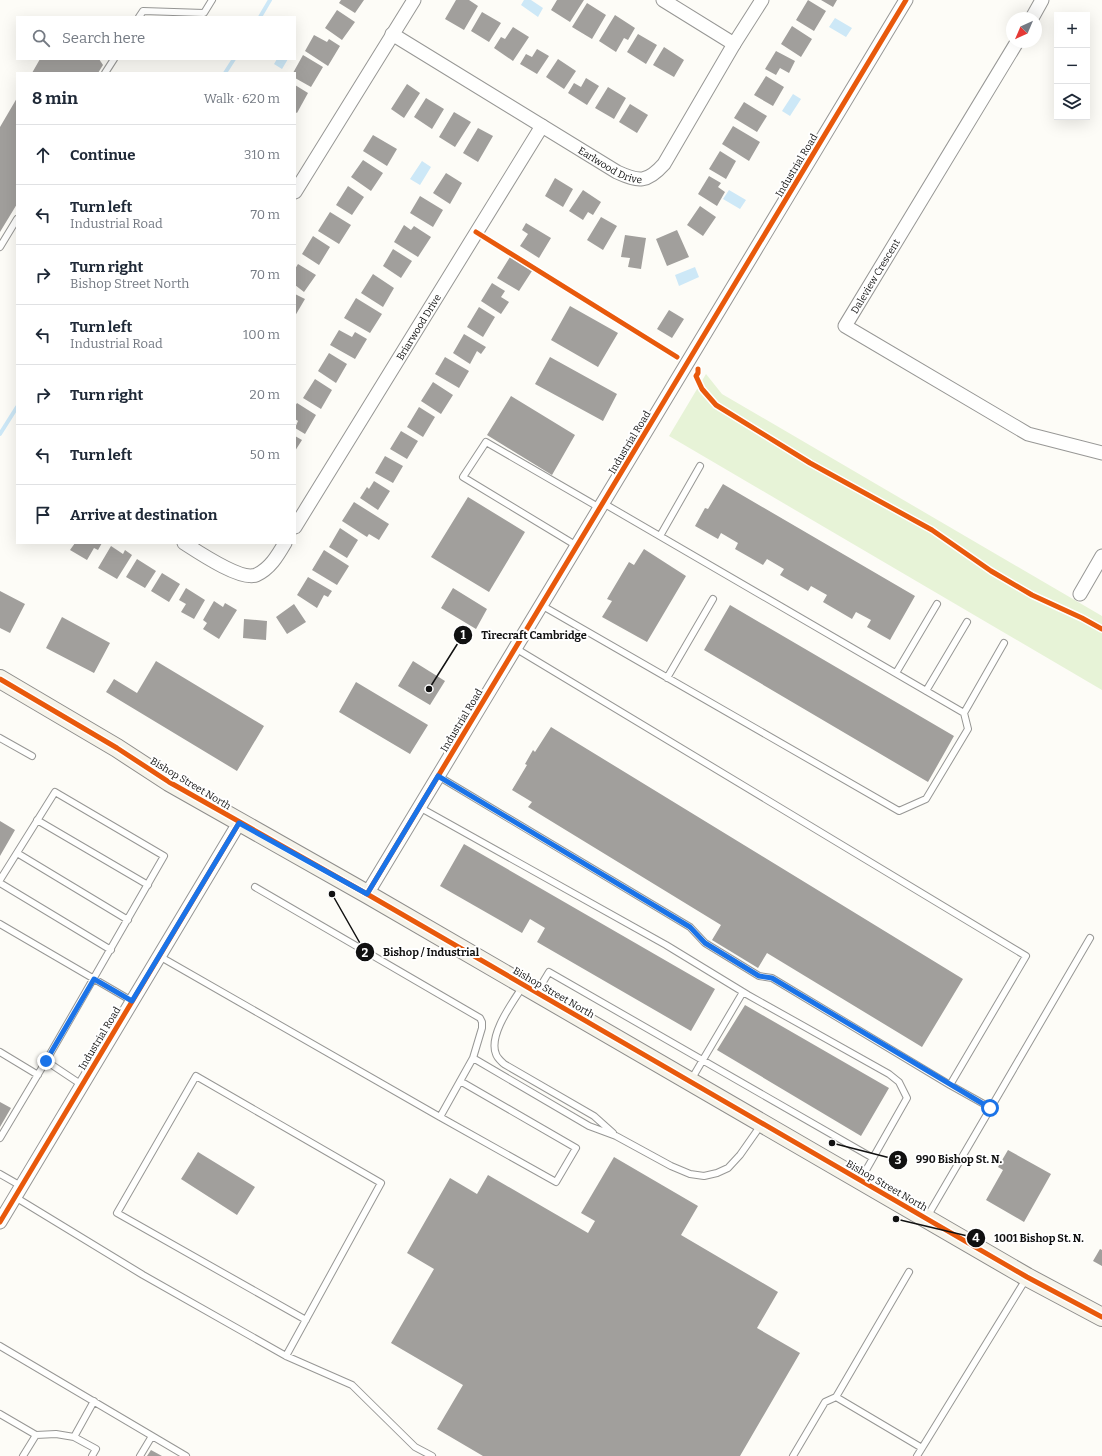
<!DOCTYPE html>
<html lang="en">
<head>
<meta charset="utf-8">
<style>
	body { margin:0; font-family:Bitter,serif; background:#f2f2f3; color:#1f2937 }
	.controls { position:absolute; right:12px; top:12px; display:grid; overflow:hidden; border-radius:0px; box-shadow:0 4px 16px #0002 }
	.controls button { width:36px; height:36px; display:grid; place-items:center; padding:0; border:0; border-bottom:1px solid #e0e1e3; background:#fff; color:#1f2937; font:20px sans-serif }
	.compass { position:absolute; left:1006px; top:12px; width:36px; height:36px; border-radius:50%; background:#fff; box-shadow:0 4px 16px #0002; rotate:224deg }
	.stop { position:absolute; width:12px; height:12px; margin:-9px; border:3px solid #1a73e8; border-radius:50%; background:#fff }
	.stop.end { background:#1a73e8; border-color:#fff; box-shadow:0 1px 4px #0008 }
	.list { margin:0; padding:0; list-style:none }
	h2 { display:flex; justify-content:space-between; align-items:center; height:52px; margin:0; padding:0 16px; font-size:17px }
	h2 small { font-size:13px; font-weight:400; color:#747a83 }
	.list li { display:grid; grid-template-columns:26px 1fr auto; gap:12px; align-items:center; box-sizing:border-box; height:60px; padding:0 16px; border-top:1px solid #e0e1e3 }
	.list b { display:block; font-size:15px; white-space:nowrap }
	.list p { margin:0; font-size:13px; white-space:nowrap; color:#747a83 }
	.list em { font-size:13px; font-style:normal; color:#747a83 }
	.icon { flex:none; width:22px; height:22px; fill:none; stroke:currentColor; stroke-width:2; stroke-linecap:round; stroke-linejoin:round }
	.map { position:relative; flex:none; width:1102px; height:1456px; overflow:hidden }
	.search { position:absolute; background:#fff; box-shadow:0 4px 16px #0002; left:16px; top:16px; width:280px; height:44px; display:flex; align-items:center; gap:10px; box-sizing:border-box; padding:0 14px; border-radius:0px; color:#747a83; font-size:15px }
	.panel { position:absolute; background:#fff; box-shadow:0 4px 16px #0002; left:16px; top:72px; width:280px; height:472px; border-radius:0px }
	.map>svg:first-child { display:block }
	.green { fill:#e7f3d7 }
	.water { fill:#cde8f7 }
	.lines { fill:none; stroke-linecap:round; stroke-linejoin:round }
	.stream { stroke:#cde8f7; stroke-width:4 }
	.building { fill:#a19f9c }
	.service-casing { stroke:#979795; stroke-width:8 }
	.minor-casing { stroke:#979795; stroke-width:15 }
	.secondary-casing { stroke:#8e8d8b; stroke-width:20 }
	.service { stroke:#fffffe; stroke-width:6 }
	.minor { stroke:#fffffe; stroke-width:13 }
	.secondary { stroke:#f6f4eb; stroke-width:18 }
	.cycleway-casing { stroke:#fff; stroke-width:8 }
	.cycleway { stroke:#e8590c; stroke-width:5 }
	.route { stroke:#1a73e8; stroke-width:5 }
	.labels { text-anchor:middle; stroke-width:4; stroke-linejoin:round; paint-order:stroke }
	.street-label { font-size:10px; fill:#111; stroke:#fff }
	.leader { fill:none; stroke:#111; stroke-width:1.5 }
	.callout-dot { fill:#111; stroke:#fff; stroke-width:1.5 }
	.mark-label { font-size:12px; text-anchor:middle; font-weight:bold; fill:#fff }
	.callout-label { font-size:11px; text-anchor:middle; font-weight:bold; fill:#111; stroke:#fff; stroke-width:4; stroke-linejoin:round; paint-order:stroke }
</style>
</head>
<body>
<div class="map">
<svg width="1102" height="1456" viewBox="0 0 1102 1456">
	<rect width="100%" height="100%" fill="#fdfcf7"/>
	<path class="green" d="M706,374L722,394L1102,616V690L669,436Z"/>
	<path class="water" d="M524,0H531L543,8L538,17L521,5Z
		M835,18L852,28L846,37L829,27Z
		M277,59H288L282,69L274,64Z
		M793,94L801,99L790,116L782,111Z
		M422,161L431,167L420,185L410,179Z
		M729,190L746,200L740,209L723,199Z
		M695,267L699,277L679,286L675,275Z"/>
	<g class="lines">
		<path class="stream" d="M260,17L270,0
			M225,73L234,59
			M0,434L17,407"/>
	</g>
	<path class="building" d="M341,0H364L355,13L339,3Z
		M456,0H469L478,6L464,30L445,19Z
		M557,0H584L570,22L551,10Z
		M808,0L826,11L814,31L796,20Z
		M821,0H837L833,7Z
		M587,3L606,15L592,39L572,27Z
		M337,10L355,22L342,40L325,28Z
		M482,12L501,23L489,42L471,31Z
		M615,15L635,28L628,40L624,38L616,52L599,41Z
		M792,26L812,39L801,57L781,44Z
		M513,27L529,37L513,61L494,48L501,37L505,39Z
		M638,34L657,45L646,64L627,52Z
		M314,35L327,42L329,39L340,46L328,66L305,51Z
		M664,47L684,60L674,77L653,65Z
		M537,49L549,56L537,74L520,64L526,54L532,57Z
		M776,51L795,61L789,73L780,68L776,75L765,69Z
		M303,55L323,67L311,87L295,78V73H293Z
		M40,59H99L103,65L98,73H32Z
		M558,59L576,71L564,89L546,77Z
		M766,76L784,87L773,106L754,95Z
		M586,78L599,86L587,105L568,93L574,83L581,87Z
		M407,84L420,93L404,118L391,109Z
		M295,85L308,93L297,113L295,112Z
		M608,87L626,98L614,119L595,108Z
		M17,98V204L0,232V127Z
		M426,98L444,109L432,129L414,117Z
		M744,102L767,116L757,132L734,118Z
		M630,104L648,115L637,133L619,122Z
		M454,112L471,122L455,147L439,137Z
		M733,126L760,142L749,161L722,144Z
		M478,128L493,136L478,162L463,153Z
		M373,135L397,149L387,166L363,151Z
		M720,151L736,161L726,179L709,169Z
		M363,160L383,173L371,191L351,177Z
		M446,173L462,183L450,204L433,193Z
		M709,176L721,183L718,187L725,192L717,206L698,194Z
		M555,178L573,189L563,207L545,196Z
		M348,186L364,197L352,215L336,205Z
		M583,190L601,202L593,215L588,212L583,220L569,211Z
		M420,196L443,210L433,227L410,213Z
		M700,206L716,217L703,236L687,225Z
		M330,212L351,225L339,244L318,231Z
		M601,217L617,226L603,250L587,240Z
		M526,223L551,238L539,258L520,246L528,234L522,230Z
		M404,225L411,230L414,226L431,237L418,257L394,242Z
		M677,230L689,257L667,266L656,239Z
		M625,235L646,238L641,269L628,267L630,258L621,257Z
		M313,236L330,247L319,265L302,254Z
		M393,249L412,261L401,278L383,266Z
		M510,257L532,271L519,291L497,278Z
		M298,264L316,275L304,292L295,285V269Z
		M373,274L394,288L383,307L361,293Z
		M492,283L505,291L501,297L509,302L501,314L481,301Z
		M295,294L305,299L295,316Z
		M356,298L382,314L370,333L344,318Z
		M570,306L618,333L598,367L551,340Z
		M479,307L495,317L483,337L467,327Z
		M669,310L684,319L672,338L657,329Z
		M339,330L352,337L355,332L367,339L355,359L330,345Z
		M464,334L486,347L481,354L477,351L470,364L453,353Z
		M329,353L347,364L336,383L318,371Z
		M445,357L469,371L459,388L435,374Z
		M550,357L617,394L603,421L535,384Z
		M315,379L332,390L321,409L303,398Z
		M433,382L453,395L441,414L421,401Z
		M511,396L575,435L552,475L487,435Z
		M297,403L316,415L305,434L295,428L298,421L295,419V406Z
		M419,407L435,417L423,437L407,427Z
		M401,431L418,441L407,459L390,449Z
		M295,436L302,440L295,451Z
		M385,456L403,466L393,483L375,473Z
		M374,481L390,491L378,510L360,498L367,487L369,489Z
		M723,484L915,596L890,640L867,627L871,620L856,612L852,619L823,602L827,595L811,586L808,591L780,575L784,569L767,559L763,565L735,549L738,543L721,533L718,539L695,526L705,508L708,509Z
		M468,497L525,532L489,592L431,557Z
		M354,502L389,524L379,540L369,534L367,537L342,521Z
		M340,528L358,540L347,558L329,547Z
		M75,543H102L98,550L94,548L87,560L70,550Z
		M111,546L123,554L125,550L132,555L117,579L98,568Z
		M644,549L686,576L647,642L602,617L612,601L607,599L629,562L634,565Z
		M324,550L349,566L337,585L312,570Z
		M137,559L156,571L145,588L126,577Z
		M162,573L180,584L169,602L151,591Z
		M308,577L332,591L328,597L324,595L317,608L297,595Z
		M186,588L205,600L194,619L181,612L186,604L179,600Z
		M453,588L487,609L476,629L441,608Z
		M0,591L25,604L10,633L0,628Z
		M214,601L223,607L225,603L237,610L219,639L203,629L207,623L203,620Z
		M294,604L306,622L287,634L276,617Z
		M730,605L954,736L928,782L704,650Z
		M62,617L110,643L94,673L46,648Z
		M244,619L267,621L266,640L243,638Z
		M156,661L264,726L237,771L106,692L114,679L137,693Z
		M413,661L445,681L430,705L398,686Z
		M356,682L428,725L410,754L339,712Z
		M551,727L963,979L922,1047L767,953L758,968L712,940L721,925L528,807L532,802L512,790L527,765L525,764L533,750L535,752Z
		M0,821L15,830L0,856Z
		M464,844L715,989L691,1031L537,942L545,928L530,919L522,933L440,886Z
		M745,1005L889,1088L861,1136L717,1050Z
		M0,1102L11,1108L0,1127Z
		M1008,1150L1051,1174L1024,1222L986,1200L1003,1170L998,1167Z
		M198,1152L255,1187L237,1215L181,1179Z
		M614,1157L698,1206L681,1235L778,1292L757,1328L800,1353L740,1456H483L437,1429L463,1385L391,1343L434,1269L407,1253L450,1178L477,1194L488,1175L588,1233L595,1221L581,1213Z
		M1100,1249L1102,1250V1266L1093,1261Z
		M151,1450L162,1456H147Z"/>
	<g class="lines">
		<defs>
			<path id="service" d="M139,17L143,11L204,13L212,0
				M105,73L114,59
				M0,247L17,219
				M603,503L964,713L1004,643
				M660,536L700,466
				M577,546L463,477L486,442L600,508
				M541,605L899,811L926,799L968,729L964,713
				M896,673L937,604
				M667,678L713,599
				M926,691L967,622
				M0,738L32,756
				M438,776L690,927L705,943L759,976L772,978L950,1085L1026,956L515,648
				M419,807L666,945L748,995L889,1074L899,1082L907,1098L861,1179
				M37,820L148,885
				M17,853L128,920
				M0,880L55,792L164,856L46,1061
				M0,883L111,950
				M255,887L480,1018L482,1022V1028L473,1058L440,1117L556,1182L576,1148L460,1081
				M0,924L132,1001
				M159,956L440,1117
				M523,986C513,1002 488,1035 496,1054C497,1058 501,1061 504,1064L594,1116L613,1133
				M537,992L549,972L873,1158
				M0,1052L38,1075
				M473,1058L589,1126L616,1136L671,1166L690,1174L704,1176L717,1173L728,1168L740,1155L761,1125
				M691,1080L743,992
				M950,1085L991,1108
				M0,1138L46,1061L82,1085
				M0,1174L21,1186
				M15,1197L143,1275L286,1356L352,1385L415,1447L432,1456
				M927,1217L1090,938
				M909,1272L836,1397L922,1448
				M0,1346L186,1456
				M286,1356L381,1183L196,1076L117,1213L306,1320
				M0,1414L36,1435L56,1434L74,1437L94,1401
				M74,1437L96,1449L92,1456
				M23,1456L36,1435
				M140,1456L152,1436
				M793,1456L825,1402L836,1397
				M917,1456L1026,1279"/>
			<g id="minor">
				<path d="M663,0L734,44"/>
				<path d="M1032,18L1042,0"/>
				<path id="s1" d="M392,34L617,172C639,182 647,183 664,164L734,44L762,0"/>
				<path d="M1017,42L845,326L1028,434L1102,453"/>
				<path d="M295,192L414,0"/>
				<path id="s2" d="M295,527L542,126"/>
				<path d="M184,543C198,552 241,581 256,575C270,569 278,555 285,543"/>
				<path d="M1080,594L1102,556"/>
				<path d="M367,894L906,0"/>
				<path d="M0,1222L239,823"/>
			</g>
			<path id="secondary" d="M0,679L117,748L169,782L367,894L1027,1277L1102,1317"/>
		</defs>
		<use href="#service" class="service-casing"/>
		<use href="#minor" class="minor-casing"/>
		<use href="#secondary" class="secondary-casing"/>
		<use href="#service" class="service"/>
		<use href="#minor" class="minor"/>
		<use href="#secondary" class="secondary"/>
		<defs>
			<path id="cycleway" d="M476,232L677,357
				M698,369V373L696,376L702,389L716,405L810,463L932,530L991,571L1032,595L1082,618L1102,629
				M0,679L117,748L169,782L367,894L1027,1277L1102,1317
				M367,894L906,0
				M0,1222L239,823"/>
		</defs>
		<use href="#cycleway" class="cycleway-casing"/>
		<use href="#cycleway" class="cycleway"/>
	</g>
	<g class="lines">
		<path class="route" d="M46,1061L94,979L132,1001L239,823L367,894L438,776L690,927L705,943L759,976L772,978L990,1108"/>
	</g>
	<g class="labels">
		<g class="street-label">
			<text dy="4" stroke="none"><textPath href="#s1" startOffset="255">Earlwood Drive</textPath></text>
			<text transform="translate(796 165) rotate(-59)" y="4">Industrial Road</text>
			<text transform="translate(875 276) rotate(-59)" y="4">Daleview Crescent</text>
			<text dy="4" stroke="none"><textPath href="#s2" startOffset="235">Briarwood Drive</textPath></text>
			<text transform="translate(629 442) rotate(-59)" y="4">Industrial Road</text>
			<text transform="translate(461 720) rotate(-59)" y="4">Industrial Road</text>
			<text transform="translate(191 783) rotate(31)" y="4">Bishop Street North</text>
			<text transform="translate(554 992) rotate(30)" y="4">Bishop Street North</text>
			<text transform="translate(99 1038) rotate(-59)" y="4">Industrial Road</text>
			<text transform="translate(887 1185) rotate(30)" y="4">Bishop Street North</text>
		</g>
	</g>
	<path class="leader" d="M429 689L463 635M332 894L365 952M832 1143L898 1160M896 1219L976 1238"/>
	<g class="callout-dot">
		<circle cx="429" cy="689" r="4"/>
		<circle cx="332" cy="894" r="4"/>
		<circle cx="832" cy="1143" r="4"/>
		<circle cx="896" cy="1219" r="4"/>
		<circle cx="463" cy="635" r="10"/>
		<circle cx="365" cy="952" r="10"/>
		<circle cx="898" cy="1160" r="10"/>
		<circle cx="976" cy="1238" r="10"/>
	</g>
	<g class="mark-label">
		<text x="463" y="639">1</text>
		<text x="365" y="957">2</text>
		<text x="898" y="1164">3</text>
		<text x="976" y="1242">4</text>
	</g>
	<g class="callout-label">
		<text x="534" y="639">Tirecraft Cambridge</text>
		<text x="431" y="956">Bishop / Industrial</text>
		<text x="959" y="1163">990 Bishop St. N.</text>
		<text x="1039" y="1242">1001 Bishop St. N.</text>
	</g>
</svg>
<div class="controls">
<button>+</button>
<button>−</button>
<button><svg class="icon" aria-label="layers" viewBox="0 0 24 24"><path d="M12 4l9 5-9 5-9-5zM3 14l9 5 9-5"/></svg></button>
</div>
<svg class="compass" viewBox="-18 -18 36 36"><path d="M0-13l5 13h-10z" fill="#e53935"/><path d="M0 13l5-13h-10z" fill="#747a83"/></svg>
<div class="stop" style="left:990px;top:1108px"></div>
<div class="stop end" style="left:46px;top:1061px"></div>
<div class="search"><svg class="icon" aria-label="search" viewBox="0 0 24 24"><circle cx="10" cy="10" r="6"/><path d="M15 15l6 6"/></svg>Search here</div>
<section class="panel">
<h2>8 min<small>Walk · 620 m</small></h2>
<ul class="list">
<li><svg class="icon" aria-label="ahead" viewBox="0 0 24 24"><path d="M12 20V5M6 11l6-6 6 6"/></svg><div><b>Continue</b></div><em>310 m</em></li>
<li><svg class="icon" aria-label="left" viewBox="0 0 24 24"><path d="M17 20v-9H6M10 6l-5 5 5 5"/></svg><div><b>Turn left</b><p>Industrial Road</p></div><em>70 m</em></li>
<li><svg class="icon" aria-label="right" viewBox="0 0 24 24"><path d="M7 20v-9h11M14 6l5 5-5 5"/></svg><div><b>Turn right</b><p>Bishop Street North</p></div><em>70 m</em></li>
<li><svg class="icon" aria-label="left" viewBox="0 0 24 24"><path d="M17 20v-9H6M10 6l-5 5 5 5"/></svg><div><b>Turn left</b><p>Industrial Road</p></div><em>100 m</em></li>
<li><svg class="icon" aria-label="right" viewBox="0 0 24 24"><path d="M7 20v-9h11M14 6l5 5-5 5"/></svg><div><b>Turn right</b></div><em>20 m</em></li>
<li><svg class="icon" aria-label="left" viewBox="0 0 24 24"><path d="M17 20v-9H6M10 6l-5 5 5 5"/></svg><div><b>Turn left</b></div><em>50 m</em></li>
<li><svg class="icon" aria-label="arrive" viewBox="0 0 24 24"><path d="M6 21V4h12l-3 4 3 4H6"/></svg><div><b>Arrive at destination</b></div></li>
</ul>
</section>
</div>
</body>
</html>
